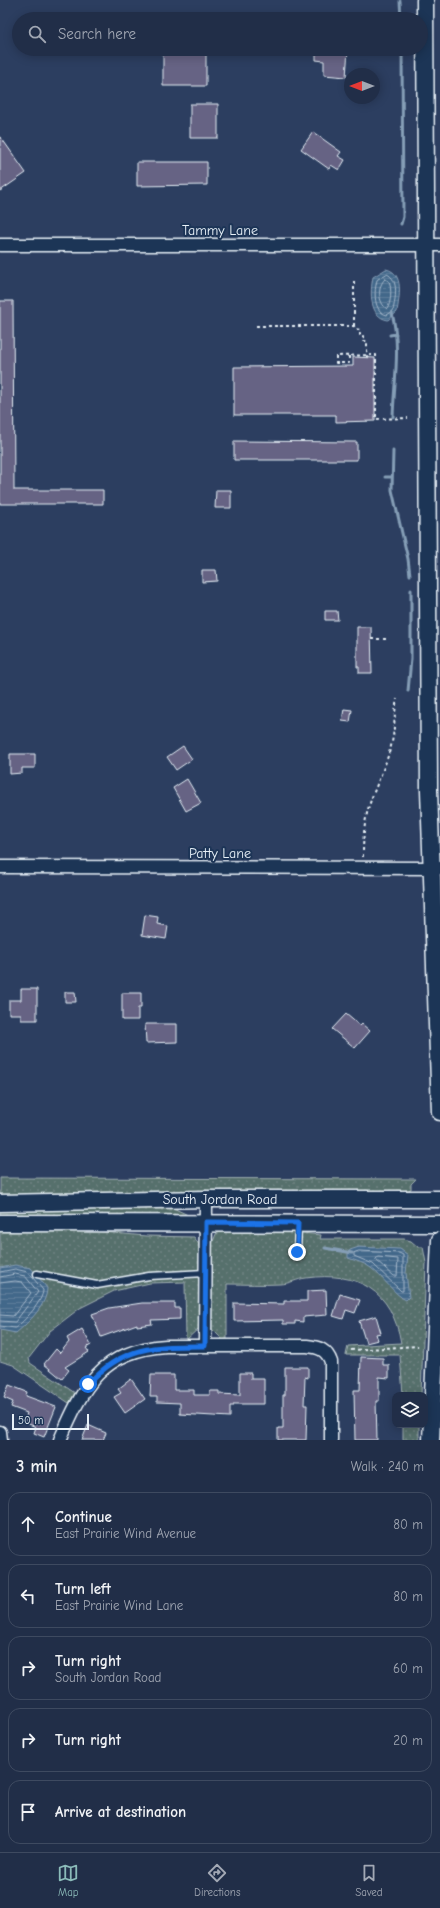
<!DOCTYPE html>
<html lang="en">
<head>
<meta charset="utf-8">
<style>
	body { margin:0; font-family:"Comic Neue",sans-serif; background:#2d3a52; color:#f1f3f6 }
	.controls { position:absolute; right:12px; bottom:12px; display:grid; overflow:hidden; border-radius:8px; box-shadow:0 2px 10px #0003 }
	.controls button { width:36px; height:36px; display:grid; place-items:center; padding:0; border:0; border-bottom:1px solid #3e4a60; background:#212e48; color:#f1f3f6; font:20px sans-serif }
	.compass { position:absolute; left:344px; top:68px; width:36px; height:36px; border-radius:50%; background:#212e48; box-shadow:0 2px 10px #0003; rotate:270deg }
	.scale { position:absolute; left:12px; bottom:10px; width:77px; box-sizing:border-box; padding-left:4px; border:2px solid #e8f1f8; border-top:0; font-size:11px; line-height:14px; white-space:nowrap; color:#e8f1f8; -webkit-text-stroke:3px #1d3557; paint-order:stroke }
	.stop { position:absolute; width:12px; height:12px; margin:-9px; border:3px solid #1a73e8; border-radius:50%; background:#fff }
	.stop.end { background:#1a73e8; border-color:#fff; box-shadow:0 1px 4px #0008 }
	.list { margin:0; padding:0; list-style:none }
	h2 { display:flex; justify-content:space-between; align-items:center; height:52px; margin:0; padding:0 16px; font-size:17px }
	h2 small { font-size:13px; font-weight:400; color:#a2a8b4 }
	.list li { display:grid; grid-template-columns:26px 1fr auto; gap:12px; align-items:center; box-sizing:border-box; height:64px; margin:0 8px 8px; padding:0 8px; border:1px solid #3e4a60; border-radius:12px }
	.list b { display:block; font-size:15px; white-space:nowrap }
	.list p { margin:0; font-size:13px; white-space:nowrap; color:#a2a8b4 }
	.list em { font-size:13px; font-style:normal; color:#a2a8b4 }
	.icon { flex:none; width:22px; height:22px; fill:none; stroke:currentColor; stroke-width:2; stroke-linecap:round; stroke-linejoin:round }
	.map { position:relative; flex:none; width:440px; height:1440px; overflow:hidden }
	.search { position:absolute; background:#212e48; box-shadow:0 2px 10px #0003; left:12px; right:12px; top:12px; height:44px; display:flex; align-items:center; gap:10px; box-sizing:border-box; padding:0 14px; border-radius:22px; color:#a2a8b4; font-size:15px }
	.sheet { height:412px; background:#212e48 }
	nav { display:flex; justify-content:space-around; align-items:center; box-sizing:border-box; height:56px; border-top:1px solid #3e4a60; background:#212e48; font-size:11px; color:#a2a8b4 }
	nav a { display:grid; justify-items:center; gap:2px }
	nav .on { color:#8bbbb9 }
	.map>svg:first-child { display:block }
	.grass { fill:url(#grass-dots); stroke:#a0b0b2 }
	.water { fill:url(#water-rules); stroke:#859eb6 }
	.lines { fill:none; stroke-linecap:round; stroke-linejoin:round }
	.shore { stroke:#a6bacc; stroke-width:1 }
	.stream { stroke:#859eb6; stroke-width:3 }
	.building { fill:#666484; stroke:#e8f1f8 }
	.service-casing { stroke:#e8f1f8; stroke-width:9 }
	.minor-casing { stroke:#e8f1f8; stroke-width:15 }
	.secondary-casing { stroke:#e8f1f8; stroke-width:19 }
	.path { stroke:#e8f1f8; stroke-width:2; stroke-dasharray:3 3; stroke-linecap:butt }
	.service { stroke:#1d3557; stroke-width:6 }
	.minor { stroke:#1d3557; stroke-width:12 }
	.secondary { stroke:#1d3557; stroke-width:16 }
	.route { stroke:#1a73e8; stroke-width:5 }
	.labels { text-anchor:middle; stroke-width:4; stroke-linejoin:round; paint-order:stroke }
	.street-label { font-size:14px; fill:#e8f1f8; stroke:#1d3557 }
</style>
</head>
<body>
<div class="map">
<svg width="440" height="1440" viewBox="0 0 440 1440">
	<defs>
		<pattern id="grass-dots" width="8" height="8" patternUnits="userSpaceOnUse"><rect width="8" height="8" fill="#576f6c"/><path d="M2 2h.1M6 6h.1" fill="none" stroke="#6f8482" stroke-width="1.8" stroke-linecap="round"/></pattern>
		<pattern id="water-rules" width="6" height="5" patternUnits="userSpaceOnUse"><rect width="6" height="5" fill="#43678a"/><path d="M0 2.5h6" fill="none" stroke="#5e7d9b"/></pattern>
	</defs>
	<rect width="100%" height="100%" fill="#2c3e60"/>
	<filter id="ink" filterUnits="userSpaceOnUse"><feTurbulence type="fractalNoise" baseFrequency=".025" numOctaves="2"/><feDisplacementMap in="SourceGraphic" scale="8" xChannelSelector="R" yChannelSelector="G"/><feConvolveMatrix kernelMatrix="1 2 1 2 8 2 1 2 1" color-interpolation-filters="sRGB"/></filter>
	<g filter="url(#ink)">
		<path class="grass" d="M0,1178L416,1179L411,1184V1189L405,1191L0,1197Z
			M171,1207L188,1215V1218L0,1217V1209Z
			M0,1230L92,1231L146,1236L194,1237L198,1243L200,1249L199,1328L186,1340L185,1282L150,1283L114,1291L80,1308L50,1331L29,1358L30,1363L75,1393L69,1403L13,1365L0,1361Z
			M223,1230H273L321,1235L320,1239H404L411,1241L418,1247H423L426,1263L421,1395H403L400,1355H346L348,1346L401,1343C392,1290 358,1271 306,1278C297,1279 289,1284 280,1284C262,1285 245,1284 227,1284V1340H223L211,1328L212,1244L216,1234Z
			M403,1425H419V1440H403Z"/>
		<path class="water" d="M386,269C405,273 399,298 397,312L388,320C369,317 370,292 373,277Z
			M359,1247L400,1249L408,1255L406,1273L409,1297L406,1300C397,1297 381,1275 371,1268C365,1263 356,1261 348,1258V1254L350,1250Z
			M15,1265L31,1268L47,1288C47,1305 29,1322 16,1333L0,1330V1268Z"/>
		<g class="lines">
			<path class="shore" d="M387,274C400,280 395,299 393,311L387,315C373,312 374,291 377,280Z
				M385,279L389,281C392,288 391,304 387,309C378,303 377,286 385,279Z
				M359,1251L399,1253L403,1255V1291H401L373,1264L354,1256V1253Z
				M378,1257L398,1259L397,1276H394L376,1260Z
				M0,1272L15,1269L28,1272L43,1290C43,1301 24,1322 15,1328L0,1326
				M0,1277L15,1274L25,1276L38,1292L15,1322L0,1321
				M0,1283L15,1281L22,1282L31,1293L13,1316L0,1315"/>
			<path class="stream" d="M400,1L401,19
				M401,224L403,217L402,49
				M392,313C401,347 394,383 393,417
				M390,335L396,334
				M393,451L392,490L408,559L410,575
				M385,477H392
				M408,691L411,659V590
				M325,1248L352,1253"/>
		</g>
		<path class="building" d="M163,49H206V86H163Z
			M316,49H348L346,77L324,75V61L316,60Z
			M190,104H218V138H190Z
			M313,132L341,152L338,156L345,160L339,170L331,165L329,169L301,149Z
			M0,136L26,173L0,191Z
			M137,162H207V185L137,186Z
			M0,301H13L14,490H103V504H0Z
			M353,357L375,358V421L336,422V415H234V367L353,366Z
			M234,441L357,442V460H234Z
			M216,490H231V508H215Z
			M202,570H216L217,581L202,582Z
			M325,611H337L338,620H325Z
			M357,627H371L372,673H359V667H357Z
			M344,709L352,710L350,722L342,721Z
			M183,746L192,759L176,770L167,757Z
			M10,754H35V768H22V773L10,774Z
			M187,779L201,803L186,811L173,788Z
			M145,915L158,917L157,924L168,926L166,939L142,935Z
			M21,989H37V1020H21V1014H9V1000H21Z
			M65,992H75L76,1002H65Z
			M122,993H141V1008H138V1020H122Z
			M346,1014L360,1026L362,1024L370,1031L355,1048L332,1029Z
			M145,1024H177V1042L146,1043Z
			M326,1290L327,1315L303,1317V1322L295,1321V1324H283V1320L234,1321V1303L284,1304V1301H307V1291Z
			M340,1294L360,1300L355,1313L346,1310L343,1319L333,1316Z
			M142,1303H175V1308H180V1319L151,1320L152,1324L137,1326V1324L101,1337L92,1314L109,1308Z
			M376,1316L381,1333L376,1334L378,1340L366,1343L359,1321Z
			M82,1329L91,1345L86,1348L89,1352L65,1367L69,1370L62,1379L44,1364L56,1349L60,1353L69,1342L67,1338Z
			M361,1357L383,1358V1365H389V1378L379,1377V1401H376L377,1440H355L354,1390H360Z
			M285,1367H308V1378L305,1377L304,1405H307L306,1440H278V1428H283V1395H285Z
			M240,1373H251V1379H264V1404H234V1406H230V1417L180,1414V1403L157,1402V1397H150L151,1375H174V1390H194V1395H210V1391H219V1394L240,1395Z
			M131,1379L145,1399L125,1413L114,1397L121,1393L118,1389Z
			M9,1385L27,1392L26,1396L56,1407L44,1437L34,1433L36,1427L24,1422L27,1413L11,1407L13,1402L4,1398Z
			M88,1425L106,1433L103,1440H82Z"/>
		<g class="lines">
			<defs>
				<path id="service" d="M297,1252L298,1224
					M37,1274L97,1285L149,1276L205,1273"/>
				<path id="minor" d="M0,245H440
					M0,867L440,868
					M205,1346L206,1199
					M0,1432L1,1440
					M60,1440C83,1387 101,1350 166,1346H307C319,1347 327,1350 331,1362V1440"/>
				<path id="secondary" d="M425,0L429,790L440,1112
					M0,1203L206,1199H440
					M0,1223L440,1224
					M431,1440L440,1240"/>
			</defs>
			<use href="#service" class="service-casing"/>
			<use href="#minor" class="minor-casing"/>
			<use href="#secondary" class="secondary-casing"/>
			<path class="path" d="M256,326H354L356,329L360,330V335H363V341H367V357
				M354,326V278
				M349,356V363H336V356L376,355V419L408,418
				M371,639H387
				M363,857C363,840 364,822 369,806C376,784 387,764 392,742C395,728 394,713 397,699
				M351,1350L418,1346"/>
			<use href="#service" class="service"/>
			<use href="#minor" class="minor"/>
			<use href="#secondary" class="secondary"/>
		</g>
	</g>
	<g class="lines" filter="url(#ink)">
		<path class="route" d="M88,1384C123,1345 157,1346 205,1346L206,1222L298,1223L297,1252"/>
	</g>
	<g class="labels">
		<g class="street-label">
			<text x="220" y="235">Tammy Lane</text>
			<text x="220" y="858">Patty Lane</text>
			<text x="220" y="1204">South Jordan Road</text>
		</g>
	</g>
</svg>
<div class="controls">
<button><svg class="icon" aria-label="layers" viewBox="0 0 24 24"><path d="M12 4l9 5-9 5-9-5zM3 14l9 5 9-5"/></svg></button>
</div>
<svg class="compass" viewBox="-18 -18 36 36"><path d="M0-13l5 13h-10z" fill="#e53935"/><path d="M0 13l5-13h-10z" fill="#a2a8b4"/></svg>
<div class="scale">50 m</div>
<div class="stop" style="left:88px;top:1384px"></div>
<div class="stop end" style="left:297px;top:1252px"></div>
<div class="search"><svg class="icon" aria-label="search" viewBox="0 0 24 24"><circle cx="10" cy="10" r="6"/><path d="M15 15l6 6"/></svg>Search here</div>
</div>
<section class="sheet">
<h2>3 min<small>Walk · 240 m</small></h2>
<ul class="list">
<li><svg class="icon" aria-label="ahead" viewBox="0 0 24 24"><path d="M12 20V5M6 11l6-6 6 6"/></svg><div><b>Continue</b><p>East Prairie Wind Avenue</p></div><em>80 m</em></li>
<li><svg class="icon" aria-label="left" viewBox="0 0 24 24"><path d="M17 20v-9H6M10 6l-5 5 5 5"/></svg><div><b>Turn left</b><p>East Prairie Wind Lane</p></div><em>80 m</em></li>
<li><svg class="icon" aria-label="right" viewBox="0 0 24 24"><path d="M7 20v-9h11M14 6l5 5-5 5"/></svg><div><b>Turn right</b><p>South Jordan Road</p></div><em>60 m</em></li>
<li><svg class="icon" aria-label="right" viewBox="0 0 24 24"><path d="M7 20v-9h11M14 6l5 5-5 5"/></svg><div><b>Turn right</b></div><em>20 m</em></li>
<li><svg class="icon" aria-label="arrive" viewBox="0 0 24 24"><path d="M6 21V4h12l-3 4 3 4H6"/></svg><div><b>Arrive at destination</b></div></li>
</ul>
</section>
<nav>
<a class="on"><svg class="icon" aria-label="map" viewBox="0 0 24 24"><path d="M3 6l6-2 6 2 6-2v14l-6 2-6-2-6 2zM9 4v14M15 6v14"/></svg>Map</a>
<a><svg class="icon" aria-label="directions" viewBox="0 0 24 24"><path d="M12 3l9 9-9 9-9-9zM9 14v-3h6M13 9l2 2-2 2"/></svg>Directions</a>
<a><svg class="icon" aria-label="saved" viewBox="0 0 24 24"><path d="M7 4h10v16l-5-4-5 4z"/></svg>Saved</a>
</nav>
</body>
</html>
